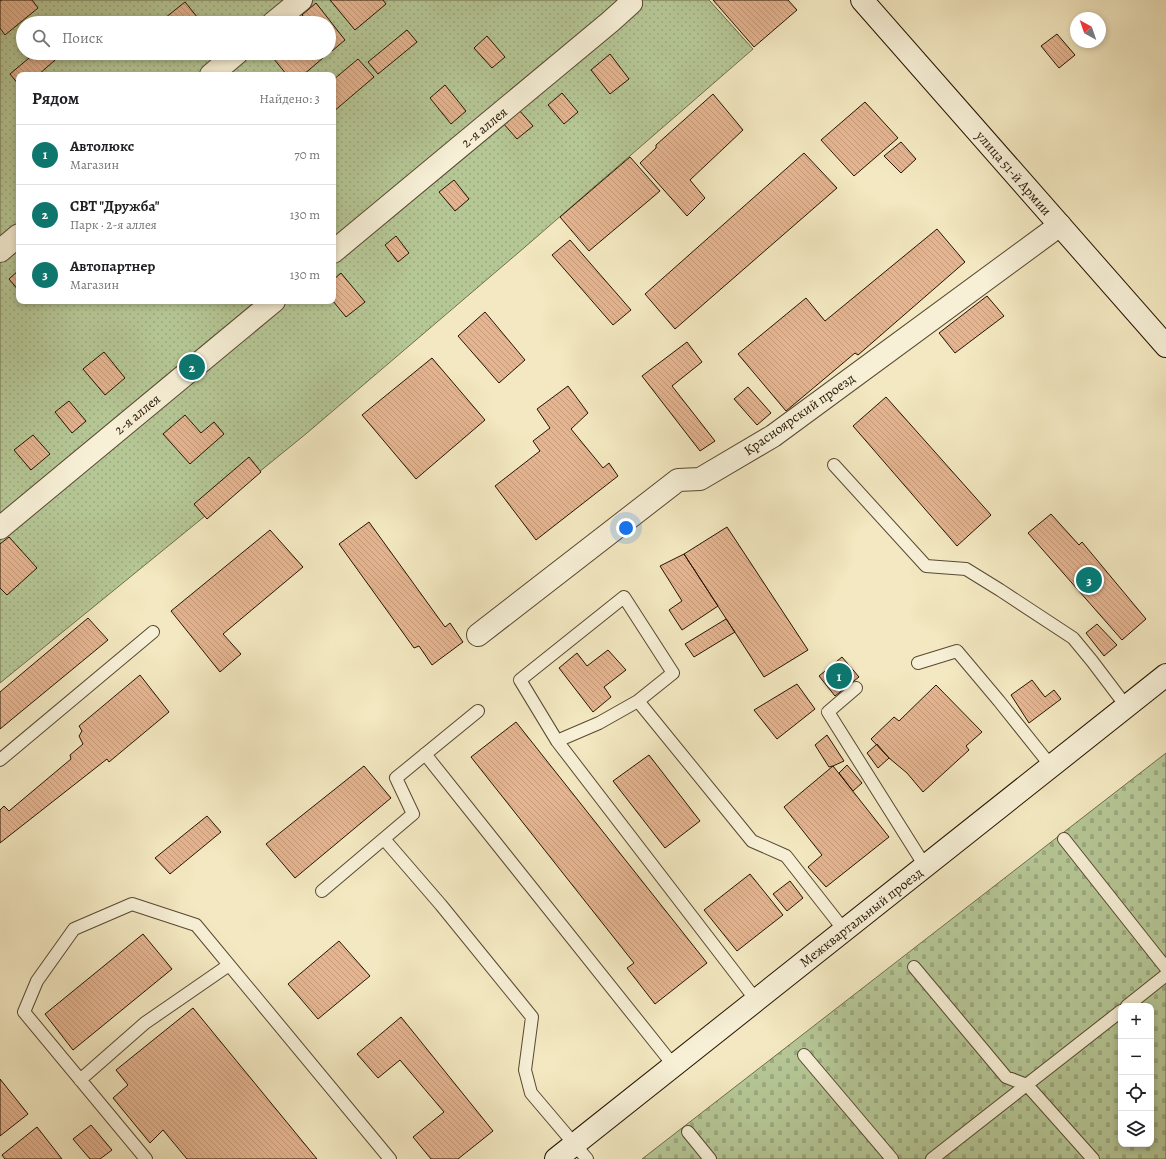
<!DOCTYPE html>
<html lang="ru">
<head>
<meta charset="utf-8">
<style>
	body { margin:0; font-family:Alegreya,serif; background:#f2f2f2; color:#202124 }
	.controls { position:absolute; right:12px; bottom:12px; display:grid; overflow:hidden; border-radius:8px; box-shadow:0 2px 6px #0003 }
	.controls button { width:36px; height:36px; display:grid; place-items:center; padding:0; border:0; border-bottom:1px solid #e0e0e0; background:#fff; color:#202124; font:20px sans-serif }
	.compass { position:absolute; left:1070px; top:12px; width:36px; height:36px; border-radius:50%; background:#fff; box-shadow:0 2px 6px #0003; rotate:320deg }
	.you { position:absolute; left:626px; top:528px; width:14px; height:14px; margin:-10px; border:3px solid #fff; border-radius:50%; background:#1a73e8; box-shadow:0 0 0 6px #1a73e833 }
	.badge { display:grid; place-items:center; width:26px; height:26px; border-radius:50%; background:#0f766e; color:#fff; font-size:13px; font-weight:700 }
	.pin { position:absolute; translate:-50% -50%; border:2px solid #fff; box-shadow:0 1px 4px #0006 }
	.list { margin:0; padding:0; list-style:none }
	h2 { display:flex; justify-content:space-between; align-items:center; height:52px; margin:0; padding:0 16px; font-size:17px }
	h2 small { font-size:13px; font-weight:400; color:#757577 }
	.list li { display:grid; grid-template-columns:26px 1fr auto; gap:12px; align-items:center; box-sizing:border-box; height:60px; padding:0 16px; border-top:1px solid #e0e0e0 }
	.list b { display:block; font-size:15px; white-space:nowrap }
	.list p { margin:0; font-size:13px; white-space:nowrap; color:#757577 }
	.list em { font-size:13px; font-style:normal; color:#757577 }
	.icon { flex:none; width:22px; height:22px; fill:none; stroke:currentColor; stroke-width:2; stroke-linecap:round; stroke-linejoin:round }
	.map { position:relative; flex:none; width:1166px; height:1159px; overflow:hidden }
	.search { position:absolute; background:#fff; box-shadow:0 2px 6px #0003; left:16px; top:16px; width:320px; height:44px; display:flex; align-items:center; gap:10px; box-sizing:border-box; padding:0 14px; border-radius:22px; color:#757577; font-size:15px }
	.panel { position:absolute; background:#fff; box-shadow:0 2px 6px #0003; left:16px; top:72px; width:320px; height:232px; border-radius:8px }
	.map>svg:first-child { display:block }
	.cemetery { fill:url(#cemetery-stones); stroke:#6e6e4c; fill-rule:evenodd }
	.garden { fill:url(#garden-dots); stroke:#6e6e4c; fill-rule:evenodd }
	.building { fill:url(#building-back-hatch); stroke:#251401 }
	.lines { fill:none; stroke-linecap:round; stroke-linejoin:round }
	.lane-casing { stroke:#584931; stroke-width:14 }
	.street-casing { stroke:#584931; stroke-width:24 }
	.secondary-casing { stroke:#251401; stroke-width:24 }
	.lane { stroke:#f7f0d7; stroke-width:12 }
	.street { stroke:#f7f0d7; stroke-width:22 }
	.secondary { stroke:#f7f0d7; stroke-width:22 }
	.labels { text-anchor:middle; stroke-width:4; stroke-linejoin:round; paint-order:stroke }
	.street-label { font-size:14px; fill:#251401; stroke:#f7f0d7 }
</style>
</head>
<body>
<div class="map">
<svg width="1166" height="1159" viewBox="0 0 1166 1159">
	<defs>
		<pattern id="cemetery-stones" width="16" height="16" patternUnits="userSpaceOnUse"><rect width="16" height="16" fill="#b6c796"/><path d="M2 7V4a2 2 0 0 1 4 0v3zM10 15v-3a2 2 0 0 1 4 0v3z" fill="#9caa80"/></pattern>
		<pattern id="garden-dots" width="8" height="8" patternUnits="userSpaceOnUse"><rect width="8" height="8" fill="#b6c796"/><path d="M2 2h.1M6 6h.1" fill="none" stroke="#9caa80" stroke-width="1.8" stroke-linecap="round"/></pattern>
		<pattern id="building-back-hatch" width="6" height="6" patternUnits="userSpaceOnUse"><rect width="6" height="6" fill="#e5b490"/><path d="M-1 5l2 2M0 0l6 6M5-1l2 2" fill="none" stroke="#c49a7a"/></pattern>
	</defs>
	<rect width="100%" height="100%" fill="#f3e8c1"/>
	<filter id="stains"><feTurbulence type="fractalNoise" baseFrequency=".005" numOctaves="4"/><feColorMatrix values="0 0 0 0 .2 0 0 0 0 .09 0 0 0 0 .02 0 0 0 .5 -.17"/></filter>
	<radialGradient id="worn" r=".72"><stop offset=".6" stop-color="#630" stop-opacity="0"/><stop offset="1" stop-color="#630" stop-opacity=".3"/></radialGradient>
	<path class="cemetery" d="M1166,753V1159H642ZM1121,1006H1151V1144H1121Z"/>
	<path class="garden" d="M0,0H709L753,49L525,247L307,433L0,683ZM23,23H329V53H23ZM19,75H333V301H19Z"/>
	<path class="building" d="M2,0H32L38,8L5,35L0,28V1Z
		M330,0H383L386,4L355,30Z
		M713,0H788L797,10L754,47Z
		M185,2L202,23H161L160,22Z
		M316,3L345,40L332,51L329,47V23H309L302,15Z
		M407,30L417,42L378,74L368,62Z
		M1057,34L1075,55L1059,68L1041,46Z
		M487,36L505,57L492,68L474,48Z
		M35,53H63L38,75H19V85L10,74Z
		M269,53H319L323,58L303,75H287Z
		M610,54L629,79L610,94L591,70Z
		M358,59L374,77L333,112V80Z
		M445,85L466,111L451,124L430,98Z
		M562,93L578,112L564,124L548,105Z
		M713,94L743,130L690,180L705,198L687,216L640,163L656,148V145Z
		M865,102L898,138L854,176L821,140Z
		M519,110L533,126L517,139L503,123Z
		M901,142L916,159L901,173L884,156Z
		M804,153L837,188L675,329L645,294Z
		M630,157L660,191L589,251L560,217Z
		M454,180L469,199L455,211L439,192Z
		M937,229L965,262L858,355L855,353L786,411L738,354L806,298L825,321Z
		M396,236L409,253L398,262L385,245Z
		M570,240L631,310L613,325L552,255Z
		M19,270V291L9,279Z
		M341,273L365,302L346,317L333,301V280Z
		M987,296L1004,316L955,353L939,333Z
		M485,312L525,360L499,383L458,336Z
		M687,342L702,362L672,386L715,441L700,451L642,376Z
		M104,352L125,378L105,395L83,369Z
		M432,358L485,420L416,479L362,415Z
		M568,386L588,413L571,429L603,468L609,463L618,476L536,540L495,486L540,451L533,441L550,428L537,409Z
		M748,387L771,413L757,425L734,399Z
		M886,397L991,515L957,546L853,426Z
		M69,401L86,421L72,433L55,412Z
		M185,415L201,433L214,422L224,434L190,464L163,434Z
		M33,435L50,454L31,470L14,450Z
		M249,457L261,472L207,519L194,504Z
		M1051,514L1079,545L1082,542L1146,619L1122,640L1028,533Z
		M369,522L445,627L450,623L463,642L432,665L419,646L414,648L339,544Z
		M727,527L808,650L764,677L684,554Z
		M270,530L303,567L223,634L241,654L220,672L171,611Z
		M9,537L37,568L7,595L0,588V544Z
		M684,554L718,606L682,630L669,610L682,601L660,566Z
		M88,618L108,640L0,729V692Z
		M726,619L735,632L694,657L685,644Z
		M1097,624L1117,645L1104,656L1086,633Z
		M608,650L626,670L604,687L611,697L593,712L559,668L577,653L587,666Z
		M842,657L859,677L835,696L819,676Z
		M140,675L169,712L109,762L107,759L0,843V810L4,806L9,811L71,759L70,755L83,744L79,736L82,731L79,726Z
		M1032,680L1045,697L1054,690L1061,699L1029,723L1011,695Z
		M797,684L815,709L777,739L754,710Z
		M936,685L982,732L966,746L969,750L923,792L907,773L889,758L871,739L894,717L899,721Z
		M516,722L707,963L655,1004L627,968L634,963L471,757Z
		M827,735L844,761L833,766L829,767L815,745Z
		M877,744L889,758L878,768L867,753Z
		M649,755L700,821L665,848L613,781Z
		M847,765L862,783L853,791L839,773Z
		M364,766L391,798L295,878L266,844Z
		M833,766L889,837L826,887L808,867L822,855L784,807Z
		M207,816L221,832L170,874L155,858Z
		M750,874L783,915L737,951L704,910Z
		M790,881L803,898L787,911L773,894Z
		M143,934L172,969L73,1050L45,1014Z
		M339,941L370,976L318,1019L288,984Z
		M193,1008L317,1159H187L163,1130L150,1143L113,1098L128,1085L116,1070Z
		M401,1017L493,1131L458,1159H431L413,1137L444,1112L400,1060L378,1078L357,1054Z
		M0,1079L28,1114L0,1136Z
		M91,1125L112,1150L100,1159H90L73,1139Z
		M37,1127L62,1159H5L2,1155Z"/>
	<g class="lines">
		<defs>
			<path id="lane" d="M834,465L926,566L966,569L1000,590L1073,638L1092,661L1126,706
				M918,663L957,651L999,701L1051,766
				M856,688L828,712L925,866
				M638,701L673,673L624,597L520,680L557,741L599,723L638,701L752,841L786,856L844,930
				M557,741L756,1000
				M425,754L674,1066
				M0,760L153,632
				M384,839L441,905L532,1017L525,1070L531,1093L587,1159
				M1064,839L1166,968
				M322,891L413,814L396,778L478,711
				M914,967L1006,1077L1027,1085L1093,1159
				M1127,1006L1166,975
				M804,1055L892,1159
				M80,1080L145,1023L229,965
				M688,1132L710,1159
				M146,1159L24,1012L37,981L74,929L132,904L196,925L390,1159
				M932,1159L1121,1011"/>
			<path id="street" d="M273,23L301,0
				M211,75L237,53
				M0,251L19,235
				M333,252L610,22L631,3L630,0
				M0,528L274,301
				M478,635L678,480L700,479L773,436L1060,225"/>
			<path id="secondary" d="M862,0L1166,346
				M556,1159L1166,675"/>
		</defs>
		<use href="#lane" class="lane-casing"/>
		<use href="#street" class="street-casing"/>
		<use href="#secondary" class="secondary-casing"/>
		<use href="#lane" class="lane"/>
		<use href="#street" class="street"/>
		<use href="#secondary" class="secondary"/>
	</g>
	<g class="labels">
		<g class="street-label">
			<text transform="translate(484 127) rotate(-40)" y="5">2-я аллея</text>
			<text transform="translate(1014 173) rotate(49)" y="5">улица 51-й Армии</text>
			<text transform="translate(137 414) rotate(-40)" y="5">2-я аллея</text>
			<text transform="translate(799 414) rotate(-35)" y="5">Красноярский проезд</text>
			<text transform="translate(861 917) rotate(-38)" y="5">Межквартальный проезд</text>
		</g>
	</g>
	<rect width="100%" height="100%" filter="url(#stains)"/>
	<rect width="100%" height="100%" fill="url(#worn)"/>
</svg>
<div class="controls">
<button>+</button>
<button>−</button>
<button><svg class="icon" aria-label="locate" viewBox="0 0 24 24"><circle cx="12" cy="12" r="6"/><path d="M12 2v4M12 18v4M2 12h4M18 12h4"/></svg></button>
<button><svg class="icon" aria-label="layers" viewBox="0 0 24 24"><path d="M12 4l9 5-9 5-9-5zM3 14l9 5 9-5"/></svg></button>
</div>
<svg class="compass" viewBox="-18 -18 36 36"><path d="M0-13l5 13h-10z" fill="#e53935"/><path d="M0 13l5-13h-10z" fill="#757577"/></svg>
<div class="you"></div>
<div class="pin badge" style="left:839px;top:676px">1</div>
<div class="pin badge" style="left:192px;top:367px">2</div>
<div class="pin badge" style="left:1089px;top:580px">3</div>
<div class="search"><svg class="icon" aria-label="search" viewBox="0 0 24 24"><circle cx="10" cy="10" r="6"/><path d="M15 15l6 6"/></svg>Поиск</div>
<section class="panel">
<h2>Рядом<small>Найдено: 3</small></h2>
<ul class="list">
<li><span class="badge">1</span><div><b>Автолюкс</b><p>Магазин</p></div><em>70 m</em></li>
<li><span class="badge">2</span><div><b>СВТ &quot;Дружба&quot;</b><p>Парк · 2-я аллея</p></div><em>130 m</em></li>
<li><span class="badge">3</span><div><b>Автопартнер</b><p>Магазин</p></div><em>130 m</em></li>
</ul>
</section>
</div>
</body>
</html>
